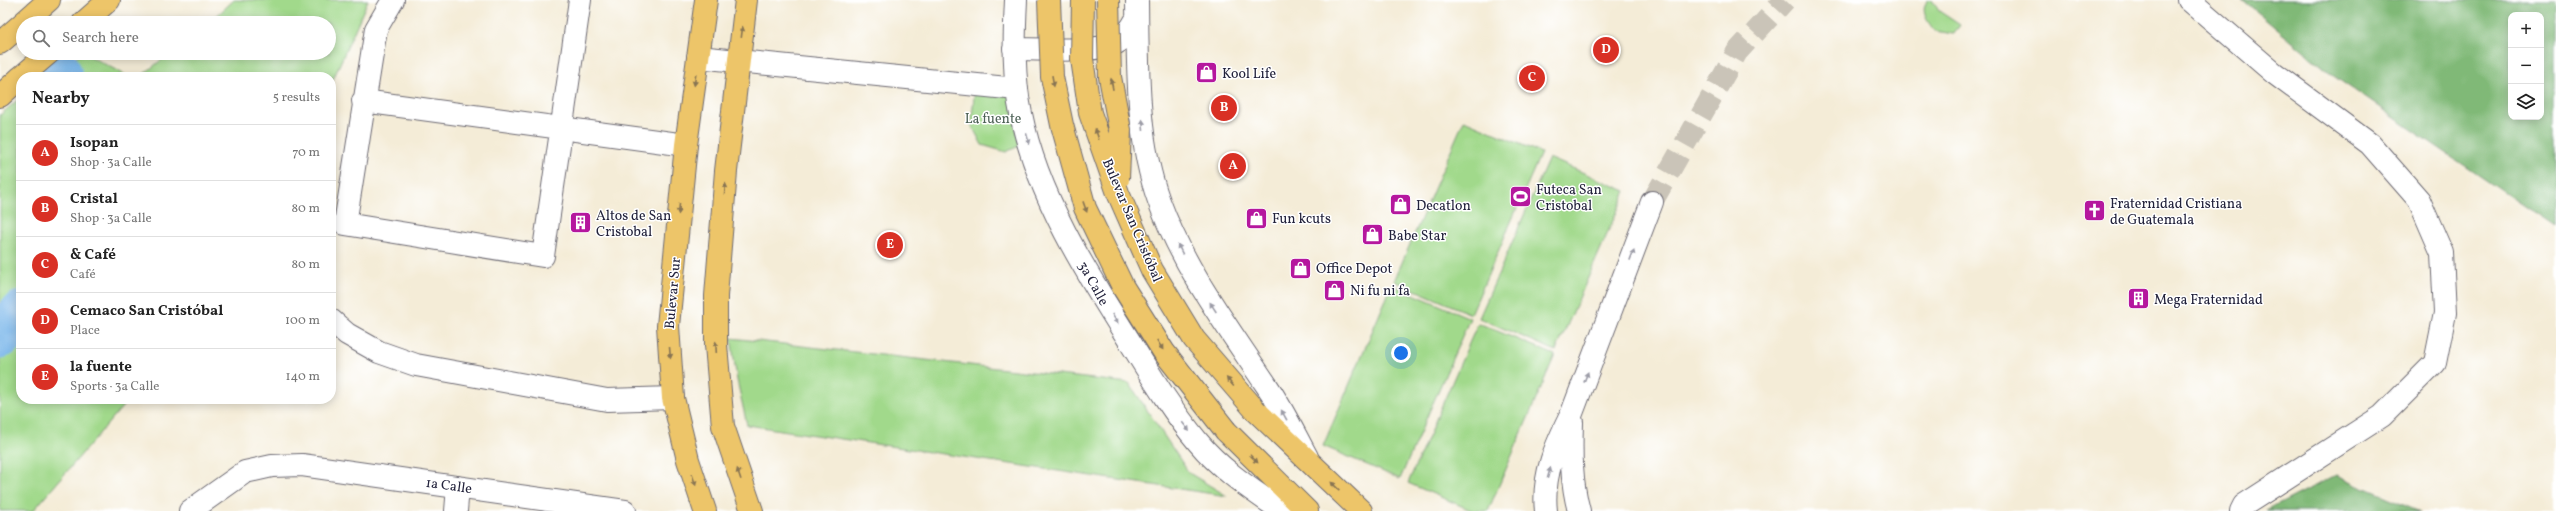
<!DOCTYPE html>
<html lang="en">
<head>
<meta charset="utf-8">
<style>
	body { margin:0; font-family:Vollkorn,serif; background:#f2f2f2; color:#222 }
	.controls { position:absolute; right:12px; top:12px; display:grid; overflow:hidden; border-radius:8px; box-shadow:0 2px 10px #0003 }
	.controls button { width:36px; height:36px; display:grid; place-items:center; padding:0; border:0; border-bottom:1px solid #e0e0e0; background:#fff; color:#222; font:20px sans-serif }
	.you { position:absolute; left:1401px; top:353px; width:14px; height:14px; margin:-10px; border:3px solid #fff; border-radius:50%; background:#1a73e8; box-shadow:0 0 0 6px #1a73e833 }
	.badge { display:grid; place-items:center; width:26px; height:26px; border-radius:50%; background:#d93025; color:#fff; font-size:13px; font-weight:700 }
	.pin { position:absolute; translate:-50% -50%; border:2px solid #fff; box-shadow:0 1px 4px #0006 }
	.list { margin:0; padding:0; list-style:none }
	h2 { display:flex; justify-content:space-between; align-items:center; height:52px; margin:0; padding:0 16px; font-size:17px }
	h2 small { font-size:13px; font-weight:400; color:#767676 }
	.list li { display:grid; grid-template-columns:26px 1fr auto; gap:12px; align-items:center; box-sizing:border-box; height:56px; padding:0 16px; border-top:1px solid #e0e0e0 }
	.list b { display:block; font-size:15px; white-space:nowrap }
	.list p { margin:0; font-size:13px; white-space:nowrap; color:#767676 }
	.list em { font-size:13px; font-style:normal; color:#767676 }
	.icon { flex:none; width:22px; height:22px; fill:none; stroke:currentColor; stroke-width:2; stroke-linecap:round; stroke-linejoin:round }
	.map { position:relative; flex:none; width:2556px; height:511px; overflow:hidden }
	.search { position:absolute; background:#fff; box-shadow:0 2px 10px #0003; left:16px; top:16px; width:320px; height:44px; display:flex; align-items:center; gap:10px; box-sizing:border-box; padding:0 14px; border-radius:22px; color:#767676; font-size:15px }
	.panel { position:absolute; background:#fff; box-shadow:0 2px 10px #0003; left:16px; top:72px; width:320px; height:332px; border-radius:16px }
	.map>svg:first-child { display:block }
	.green { fill:#a1d98b; stroke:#627e63 }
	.forest { fill:#80b977; stroke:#516e59; fill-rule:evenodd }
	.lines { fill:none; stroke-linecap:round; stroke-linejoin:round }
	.river { stroke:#76b4e9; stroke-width:45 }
	.minor-tunnel { stroke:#cac4b8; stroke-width:22; stroke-dasharray:22 11; stroke-linecap:butt }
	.minor-casing { stroke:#6c6972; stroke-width:24 }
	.major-casing { stroke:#6c6972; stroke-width:24 }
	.minor { stroke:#fff; stroke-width:22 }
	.major { stroke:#edc569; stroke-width:22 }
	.major-bridge-casing { stroke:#6c6972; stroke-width:24; stroke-linecap:butt }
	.major-bridge { stroke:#edc569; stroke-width:22 }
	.oneway { fill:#887452 }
	.oneway2 { fill:#9c9ca7 }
	.labels { text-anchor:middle; stroke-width:3; stroke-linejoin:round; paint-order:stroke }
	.poi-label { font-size:14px; fill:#22223b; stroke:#fff; text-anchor:start }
	.park-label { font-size:14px; fill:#4e6257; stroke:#fff }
	.street-label { font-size:14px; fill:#22223b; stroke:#fff }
</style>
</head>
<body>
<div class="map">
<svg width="2556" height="511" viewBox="0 0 2556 511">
	<rect width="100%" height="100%" fill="#fff"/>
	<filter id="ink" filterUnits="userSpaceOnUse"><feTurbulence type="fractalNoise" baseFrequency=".025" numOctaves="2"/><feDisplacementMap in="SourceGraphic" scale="8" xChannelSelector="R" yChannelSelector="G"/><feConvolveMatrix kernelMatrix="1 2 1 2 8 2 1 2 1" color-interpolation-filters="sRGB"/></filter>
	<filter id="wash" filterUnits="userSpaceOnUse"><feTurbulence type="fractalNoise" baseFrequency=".012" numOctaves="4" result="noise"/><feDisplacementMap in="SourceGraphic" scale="16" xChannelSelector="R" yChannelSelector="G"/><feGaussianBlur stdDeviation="0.9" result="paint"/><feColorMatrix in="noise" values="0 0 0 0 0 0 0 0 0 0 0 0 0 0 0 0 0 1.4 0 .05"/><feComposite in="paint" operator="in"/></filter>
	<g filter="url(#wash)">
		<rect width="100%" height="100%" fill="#f4ecd7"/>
		<path class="green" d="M234,0H368L331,84V77H140L170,53H329V23H209Z
			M1928,0H1932L1939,11L1960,25L1954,34L1935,31C1928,23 1919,10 1928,0Z
			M81,53H84L129,77H48Z
			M975,88L1010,92L1019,146L1006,152L982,145L971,124Z
			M21,97V399H129L33,511H0V115Z
			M1464,120L1541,153L1471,314L1394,281Z
			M1549,158L1626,191L1556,351L1479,318Z
			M1392,285L1470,318L1400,479L1323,446Z
			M1478,323L1555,355L1488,511H1473L1408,483Z
			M731,338L1129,383L1189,473L1227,496L747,425L737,380Z"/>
		<path class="forest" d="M2242,0H2556V228L2332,75ZM2511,15H2541V117H2511Z
			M2336,475L2420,511H2266Z"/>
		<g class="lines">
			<path class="river" d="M57,68L61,77
				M0,336L21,313"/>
		</g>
	</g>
	<g filter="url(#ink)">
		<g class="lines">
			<path class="minor-tunnel" d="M1652,202L1737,52L1785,0"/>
			<defs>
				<path id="minor" d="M393,0L376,29L345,224L543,256L580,0
					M1016,0C1014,39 1013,76 1021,114C1037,195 1087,274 1130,342C1151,376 1172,411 1198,442C1221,470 1252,490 1282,511
					M1137,0C1138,66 1136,138 1159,201C1184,269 1227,326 1267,386C1282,408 1294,433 1307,457
					M2189,0L2274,73L2370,144L2419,200L2442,253L2445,313L2435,363L2382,416L2244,505L2241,511
					M1014,49C1035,49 1103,53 1118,42C1127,36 1132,27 1137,18
					M698,57L1017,89
					M363,101L686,145
					M331,320L347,334L379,352L416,365L607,400L673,398
					M1572,422C1571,453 1571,482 1579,511
					M190,511L245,472L272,466L302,465L625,511
					M456,511L458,487
					M1546,511C1542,475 1556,445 1572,413L1652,202"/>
				<path id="major" d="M746,0L726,171L716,296V345L723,426L752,511
					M23,23L49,0
					M83,23L109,0
					M0,43L23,23
					M21,77L49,53
					M0,96L21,77
					M1256,411L1361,511
					M1226,431L1307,511
					M705,511L688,460L673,398L668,326L686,145L706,0"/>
			</defs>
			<use href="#minor" class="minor-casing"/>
			<use href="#major" class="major-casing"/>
			<use href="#minor" class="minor"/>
			<use href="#major" class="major"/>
			<defs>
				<path id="major-bridge" d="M1049,0L1052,77L1062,125L1085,208L1123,287L1164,352L1226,431
					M1083,0L1082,59L1090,113L1118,193L1152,270L1194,339L1256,411
					M1108,0L1110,77L1120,130L1118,179"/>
			</defs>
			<use href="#major-bridge" class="major-bridge-casing"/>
			<use href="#major-bridge" class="major-bridge"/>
		</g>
		<defs><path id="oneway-solid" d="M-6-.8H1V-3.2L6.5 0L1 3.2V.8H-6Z"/></defs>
		<g class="oneway">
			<use href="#oneway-solid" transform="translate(742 32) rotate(-83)"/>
			<use href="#oneway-solid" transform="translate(695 80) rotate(98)"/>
			<use href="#oneway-solid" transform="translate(1053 81) rotate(80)"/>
			<use href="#oneway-solid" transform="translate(1112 84) rotate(-100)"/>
			<use href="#oneway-solid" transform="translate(1097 134) rotate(-109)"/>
			<use href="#oneway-solid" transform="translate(725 189) rotate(-85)"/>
			<use href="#oneway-solid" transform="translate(1085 207) rotate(70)"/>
			<use href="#oneway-solid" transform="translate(679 209) rotate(96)"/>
			<use href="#oneway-solid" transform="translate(1160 345) rotate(58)"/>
			<use href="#oneway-solid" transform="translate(716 347) rotate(-93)"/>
			<use href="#oneway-solid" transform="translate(670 353) rotate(85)"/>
			<use href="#oneway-solid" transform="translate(1230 382) rotate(-130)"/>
			<use href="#oneway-solid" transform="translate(1254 459) rotate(45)"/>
			<use href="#oneway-solid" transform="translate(739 474) rotate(-109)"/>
			<use href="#oneway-solid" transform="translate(694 480) rotate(71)"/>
			<use href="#oneway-solid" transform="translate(1335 486) rotate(-136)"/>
		</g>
		<g class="oneway2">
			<use href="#oneway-solid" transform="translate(1143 125) rotate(-95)"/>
			<use href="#oneway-solid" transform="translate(1028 139) rotate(74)"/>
			<use href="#oneway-solid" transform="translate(1180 249) rotate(-117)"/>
			<use href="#oneway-solid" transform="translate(1632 255) rotate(-69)"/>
			<use href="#oneway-solid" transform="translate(1213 307) rotate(-123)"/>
			<use href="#oneway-solid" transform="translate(1115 319) rotate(58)"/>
			<use href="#oneway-solid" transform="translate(1586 377) rotate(-69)"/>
			<use href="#oneway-solid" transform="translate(1284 415) rotate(-119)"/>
			<use href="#oneway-solid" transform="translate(1186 427) rotate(52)"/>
			<use href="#oneway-solid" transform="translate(1549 473) rotate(-74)"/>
		</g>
	</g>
	<defs>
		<symbol id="shop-square" viewBox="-11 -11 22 22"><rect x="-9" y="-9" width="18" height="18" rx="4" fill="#b5179e" stroke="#fff"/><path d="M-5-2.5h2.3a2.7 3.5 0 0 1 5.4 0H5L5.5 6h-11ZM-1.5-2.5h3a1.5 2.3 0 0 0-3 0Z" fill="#fff"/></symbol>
		<symbol id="stadium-square" viewBox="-11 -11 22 22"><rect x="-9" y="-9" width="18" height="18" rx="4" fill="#b5179e" stroke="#fff"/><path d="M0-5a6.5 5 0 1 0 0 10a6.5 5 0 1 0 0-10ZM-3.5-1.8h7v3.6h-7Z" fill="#fff"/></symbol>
		<symbol id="church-square" viewBox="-11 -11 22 22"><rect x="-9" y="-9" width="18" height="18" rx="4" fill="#b5179e" stroke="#fff"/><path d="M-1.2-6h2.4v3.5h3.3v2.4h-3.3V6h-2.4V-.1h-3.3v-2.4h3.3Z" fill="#fff"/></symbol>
		<symbol id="building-square" viewBox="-11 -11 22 22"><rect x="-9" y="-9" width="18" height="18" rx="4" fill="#b5179e" stroke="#fff"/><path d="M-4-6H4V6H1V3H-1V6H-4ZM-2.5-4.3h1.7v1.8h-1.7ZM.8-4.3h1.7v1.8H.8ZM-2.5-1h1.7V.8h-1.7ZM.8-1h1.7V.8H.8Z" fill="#fff"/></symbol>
	</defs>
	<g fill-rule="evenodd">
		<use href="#shop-square" x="1194" y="60" width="25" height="25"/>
		<use href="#stadium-square" x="1508" y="184" width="25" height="25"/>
		<use href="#shop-square" x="1388" y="192" width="25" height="25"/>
		<use href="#church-square" x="2082" y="198" width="25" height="25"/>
		<use href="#shop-square" x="1244" y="206" width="25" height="25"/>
		<use href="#building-square" x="568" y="210" width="25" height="25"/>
		<use href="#shop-square" x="1360" y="222" width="25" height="25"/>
		<use href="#shop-square" x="1288" y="256" width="25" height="25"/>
		<use href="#shop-square" x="1322" y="278" width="25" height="25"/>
		<use href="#building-square" x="2126" y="286" width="25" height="25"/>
	</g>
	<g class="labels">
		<g class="poi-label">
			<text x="1222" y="78">Kool Life</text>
			<text x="1536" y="194">Futeca San<tspan x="1536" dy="16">Cristobal</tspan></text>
			<text x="2110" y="208">Fraternidad Cristiana<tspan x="2110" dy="16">de Guatemala</tspan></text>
			<text x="1416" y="210">Decatlon</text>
			<text x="596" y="220">Altos de San<tspan x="596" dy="16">Cristobal</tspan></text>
			<text x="1272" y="223">Fun kcuts</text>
			<text x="1388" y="240">Babe Star</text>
			<text x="1316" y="273">Office Depot</text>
			<text x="1350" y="295">Ni fu ni fa</text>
			<text x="2154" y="304">Mega Fraternidad</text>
		</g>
		<g class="park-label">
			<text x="993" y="123">La fuente</text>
		</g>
		<g class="street-label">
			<text transform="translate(1133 220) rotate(67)" y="5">Bulevar San Cristóbal</text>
			<text transform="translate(1094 283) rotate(61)" y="5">3a Calle</text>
			<text transform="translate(672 293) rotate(-85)" y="5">Bulevar Sur</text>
			<text transform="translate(449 485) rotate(8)" y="5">1a Calle</text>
		</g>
	</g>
</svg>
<div class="controls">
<button>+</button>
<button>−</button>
<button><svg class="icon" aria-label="layers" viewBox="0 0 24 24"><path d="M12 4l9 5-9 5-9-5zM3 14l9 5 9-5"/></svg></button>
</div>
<div class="you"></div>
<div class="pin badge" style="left:1233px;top:166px">A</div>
<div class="pin badge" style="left:1224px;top:108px">B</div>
<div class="pin badge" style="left:1532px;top:78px">C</div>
<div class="pin badge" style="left:1606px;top:50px">D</div>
<div class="pin badge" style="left:890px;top:245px">E</div>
<div class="search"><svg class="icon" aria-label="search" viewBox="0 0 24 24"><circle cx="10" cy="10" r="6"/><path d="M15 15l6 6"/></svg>Search here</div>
<section class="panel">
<h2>Nearby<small>5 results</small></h2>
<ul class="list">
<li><span class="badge">A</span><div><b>Isopan</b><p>Shop · 3a Calle</p></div><em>70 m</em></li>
<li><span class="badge">B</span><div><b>Cristal</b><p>Shop · 3a Calle</p></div><em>80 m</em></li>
<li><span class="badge">C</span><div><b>&amp; Café</b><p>Café</p></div><em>80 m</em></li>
<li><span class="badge">D</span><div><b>Cemaco San Cristóbal</b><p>Place</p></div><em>100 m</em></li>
<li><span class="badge">E</span><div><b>la fuente</b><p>Sports · 3a Calle</p></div><em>140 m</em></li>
</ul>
</section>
</div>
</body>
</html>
